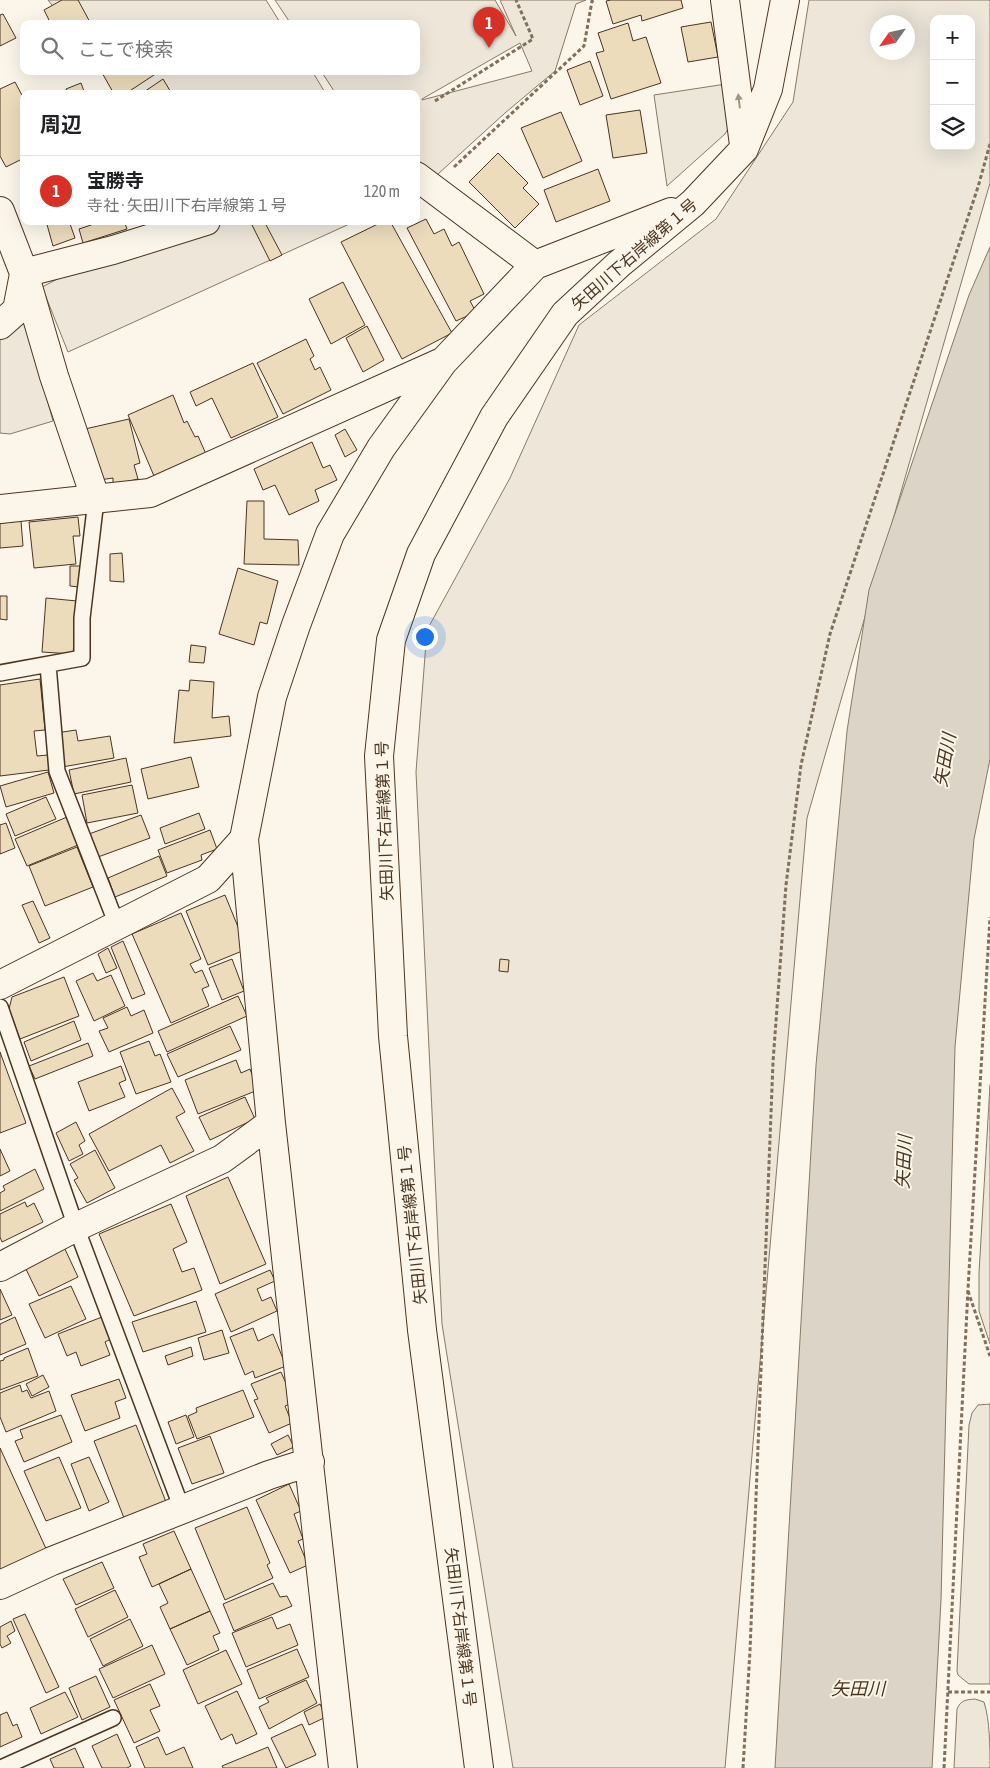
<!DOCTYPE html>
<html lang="ja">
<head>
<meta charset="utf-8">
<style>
	body { margin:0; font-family:"Asap Condensed","Noto Sans JP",sans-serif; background:#f6f6f6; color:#202124 }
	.controls { position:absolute; right:15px; top:15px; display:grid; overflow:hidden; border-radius:10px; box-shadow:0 5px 20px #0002 }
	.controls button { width:45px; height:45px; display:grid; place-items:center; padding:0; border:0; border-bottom:1px solid #e0e0e0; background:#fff; color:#202124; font:25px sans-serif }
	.compass { position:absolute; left:870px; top:15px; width:45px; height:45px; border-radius:50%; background:#fff; box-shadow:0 5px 20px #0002; rotate:236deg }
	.you { position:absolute; left:424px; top:636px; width:18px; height:18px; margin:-12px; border:4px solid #fff; border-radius:50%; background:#1a73e8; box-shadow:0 0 0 8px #1a73e833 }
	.badge { display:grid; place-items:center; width:32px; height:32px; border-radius:50%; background:#d93025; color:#fff; font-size:16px; font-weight:700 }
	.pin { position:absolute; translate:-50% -41px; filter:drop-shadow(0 1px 2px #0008) }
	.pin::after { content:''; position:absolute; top:26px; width:18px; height:15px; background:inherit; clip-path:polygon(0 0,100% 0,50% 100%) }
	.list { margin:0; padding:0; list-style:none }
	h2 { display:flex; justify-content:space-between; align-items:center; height:65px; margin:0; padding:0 20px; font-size:21px }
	h2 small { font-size:16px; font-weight:400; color:#757577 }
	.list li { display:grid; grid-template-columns:32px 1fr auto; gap:15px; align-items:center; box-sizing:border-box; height:70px; padding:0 20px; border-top:1px solid #e0e0e0 }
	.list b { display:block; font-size:19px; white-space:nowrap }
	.list p { margin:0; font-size:16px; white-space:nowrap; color:#757577 }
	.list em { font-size:16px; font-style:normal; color:#757577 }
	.icon { flex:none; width:28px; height:28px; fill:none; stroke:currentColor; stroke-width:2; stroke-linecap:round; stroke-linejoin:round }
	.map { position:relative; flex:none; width:990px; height:1768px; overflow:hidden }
	.search { position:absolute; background:#fff; box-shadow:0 5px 20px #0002; left:20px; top:20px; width:400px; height:55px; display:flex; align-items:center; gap:12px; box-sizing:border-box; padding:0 18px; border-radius:10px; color:#757577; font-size:19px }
	.panel { position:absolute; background:#fff; box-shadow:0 5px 20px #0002; left:20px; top:90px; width:400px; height:135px; border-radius:10px }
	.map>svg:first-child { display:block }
	.green { fill:#ede6d9; stroke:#887966; fill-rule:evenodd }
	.parking { fill:#ede7d9; stroke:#887966 }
	.water { fill:#dcd4c6; stroke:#887966 }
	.building { fill:#ecdcbc; stroke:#4a3520 }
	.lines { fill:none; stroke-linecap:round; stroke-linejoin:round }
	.lane-casing { stroke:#4a3520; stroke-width:18 }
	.street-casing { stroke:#4a3520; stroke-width:30 }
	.path { stroke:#7f6f5c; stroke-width:3; stroke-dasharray:4 2.5; stroke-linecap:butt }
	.lane { stroke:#fbf6e9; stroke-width:15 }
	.street { stroke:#fbf6e9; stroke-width:28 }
	.oneway { fill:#a29684 }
	.labels { text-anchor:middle; stroke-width:4; stroke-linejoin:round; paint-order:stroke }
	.street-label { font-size:16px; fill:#4a3520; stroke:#fbf6e9 }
	.water-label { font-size:18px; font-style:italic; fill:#4a3520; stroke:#fbf6e9 }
</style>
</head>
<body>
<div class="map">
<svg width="990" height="1768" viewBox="0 0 990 1768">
	<rect width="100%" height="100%" fill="#fbf6e9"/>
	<path class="green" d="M48,0H266L281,24H67Z
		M275,0H495L516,36L500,0H586L576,4L555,71L505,113L416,194V94H336L321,71H416V24H291ZM520,43L532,71L422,100V99Z
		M809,0H990V183L807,818L725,1768H513L442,1324L416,772L427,630L510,478L579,325L716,219L793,102ZM934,19H971V146H934ZM878,22H908V52H878Z
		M108,71H312L326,94H127Z
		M170,221H356L68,352L42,287Z
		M25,319L53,421L10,434L0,433V339Z
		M990,1085V1344L979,1311V1273Z
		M990,1404V1684H969L958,1675L957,1671L969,1425L972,1413L978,1405Z
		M975,1699L984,1702C990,1721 990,1747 990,1768H954L957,1709C961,1700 965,1700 975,1699Z"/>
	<path class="parking" d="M726,84L732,122L725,134L667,186L654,95Z"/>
	<path class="water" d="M990,247V759L974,839L955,1047L941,1600L932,1768H775L816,1065L847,731L869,590L969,295Z"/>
	<path class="building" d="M62,0H78L91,24H47L50,22L44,10Z
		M611,0H681L683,8L642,21L641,15L613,24L606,1Z
		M3,14L16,38L0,46V15Z
		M711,22L718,57L688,62L681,27Z
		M628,23L633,41L646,37L661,83L611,99L596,53L604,51L598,33Z
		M590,61L603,96L580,105L567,70Z
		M101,71H156L157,73L125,94H114Z
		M163,79L172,94H141Z
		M15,82L24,99V158L6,167L0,156V89Z
		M81,83L85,94H68L66,89Z
		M640,110L647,153L613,158L606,115Z
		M561,112L582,161L543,178L521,128Z
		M498,153L528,183L523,188L539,204L515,228L469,182Z
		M598,169L610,201L556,222L544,190Z
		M426,219L434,234L444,229L452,246L459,242L484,294L470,301L476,312L456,321L407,228Z
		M46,221H69L75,238L53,246Z
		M103,221H124L127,229L83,243L79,229Z
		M255,221H264L282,255L270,261L251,223Z
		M384,221H390L452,333L402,359L341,242Z
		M343,282L365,325L331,344L309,299Z
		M367,326L384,360L363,372L346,338Z
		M306,339L314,356L310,359L315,370L320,367L331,390L283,414L257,363Z
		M253,363L278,417L231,438L212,398L196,406L190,392Z
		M173,395L184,423L187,421L195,437L198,436L206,454L154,476L128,415Z
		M129,419L140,463L134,465L138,479L113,485V478L99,480L85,429Z
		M345,429L357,450L345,457L335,435Z
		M312,442L323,468L330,465L337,480L315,490L319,501L289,515L275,485L263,490L254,469Z
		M247,501H264V539L298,540L299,565L244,564Z
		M78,517L80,536H73L76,564L34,568L29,522Z
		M21,521L23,546L0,548V523Z
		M122,553L124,582L110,581V554Z
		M70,566H81L79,587L70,586Z
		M238,568L278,581L267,624L260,622L254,645L219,634Z
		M0,596H7V620L0,619Z
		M46,598L77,601L73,654L42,652Z
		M191,645L206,647L204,663L189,662Z
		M40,679L45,730L34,731L37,756L48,755L49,770L0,776V685Z
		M190,680L214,682L212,718L229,716L231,736L174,743L179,690L189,691Z
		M76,730L78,741L110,736L114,758L62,767L56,733Z
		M191,757L199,787L148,799L141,769Z
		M126,758L131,782L74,794L69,770Z
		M48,772L54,793L6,807L0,786Z
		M132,785L138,813L87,823L82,795Z
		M46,797L56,819L15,836L6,814Z
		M199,813L205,829L165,844L160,828Z
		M141,815L150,838L98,857L89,834Z
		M67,817L78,845L27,866L15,839Z
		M6,823L15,848L0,854V825Z
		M210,830L217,849L201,855L202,860L167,873L158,850Z
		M77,847L93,887L45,906L29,866Z
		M159,856L167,876L115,897L108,878Z
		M225,895L247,949L208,965L186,911Z
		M33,901L50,938L39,943L22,905Z
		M181,913L201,959L190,964L195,973L202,970L209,986L202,989L209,1006L171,1023L132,934Z
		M123,941L145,994L132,999L111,947Z
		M108,948L117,968L106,973L98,954Z
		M232,959L244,991L222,1000L209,968Z
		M500,959L509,960L508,972L499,971Z
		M93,973L97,981L111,975L125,1006L94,1021L76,981Z
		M64,977L79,1016L20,1039L9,1009L12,997Z
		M238,996L247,1016L167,1052L158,1031Z
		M127,1007L131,1016L144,1010L153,1033L109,1052L99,1031L108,1028L103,1018Z
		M74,1021L81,1040L31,1061L24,1042Z
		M230,1026L241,1050L178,1077L167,1054Z
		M149,1041L155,1056L160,1054L171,1082L136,1094L120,1052Z
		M88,1043L93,1056L35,1079L29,1066Z
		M0,1052L26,1123L0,1133Z
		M236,1060L241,1073L250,1069L258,1090L198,1114L185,1080Z
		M121,1066L126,1080L119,1083L125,1097L89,1111L78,1082Z
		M172,1088L185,1112L176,1117L194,1151L170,1163L161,1145L109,1171L89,1134Z
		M245,1097L255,1119L210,1140L199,1117Z
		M76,1122L85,1141L79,1145L83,1154L69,1161L56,1133Z
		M0,1149L10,1171L0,1176Z
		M95,1150L115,1188L87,1203L74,1180L78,1178L70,1164Z
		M35,1169L44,1189L0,1211V1193L5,1190L3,1186Z
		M228,1177L266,1264L220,1284L186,1196Z
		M25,1202L27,1207L34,1203L43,1222L2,1242L0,1237V1214Z
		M171,1204L187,1242L173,1249L182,1272L194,1268L202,1290L134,1316L99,1234Z
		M64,1247L78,1277L39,1296L24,1265Z
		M270,1270L275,1281L257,1289L262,1301L271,1297L277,1311L231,1332L215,1294Z
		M71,1286L86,1319L45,1338L29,1304Z
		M0,1289L12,1315L0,1320Z
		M196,1301L206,1332L143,1352L132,1322Z
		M15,1317L26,1344L0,1355V1324Z
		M102,1317L111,1339L105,1342L110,1355L81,1366L76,1352L67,1356L58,1334Z
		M253,1328L258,1341L273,1334L286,1366L255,1378L253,1371L245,1375L230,1337Z
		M222,1330L229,1353L204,1360L198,1338Z
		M191,1347L193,1356L168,1365L165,1356Z
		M28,1348L38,1376L0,1390V1361L4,1360V1358Z
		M281,1372L294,1402L285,1406L292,1423L269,1433L254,1400L258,1399L251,1384Z
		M43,1375L49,1387L32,1396L26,1384Z
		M119,1379L126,1398L115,1402L120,1418L85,1431L71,1395Z
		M20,1385L22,1392L27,1390L31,1398L49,1391L56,1411L6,1432L0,1417V1393Z
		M243,1390L254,1417L197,1439L188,1416L197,1412L196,1408Z
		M61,1415L72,1442L24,1462L15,1441L23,1438L20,1430Z
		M186,1415L194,1437L176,1444L168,1422Z
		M136,1425L166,1502L124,1518L94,1441Z
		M288,1435L294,1447L277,1455L271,1444Z
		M210,1436L224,1473L192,1484L178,1448Z
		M0,1448L48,1553L2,1574L0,1569Z
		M59,1457L81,1508L46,1521L24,1471Z
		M89,1457L109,1502L89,1511L71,1464Z
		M289,1484L301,1511L294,1514L303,1539L298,1541L308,1565L290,1573L256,1500Z
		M247,1507L270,1563L267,1565L273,1578L225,1600L195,1528Z
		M174,1531L191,1569L152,1587L139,1557L147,1554L143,1544Z
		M102,1562L114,1588L76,1605L63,1579Z
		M191,1569L210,1611L170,1629L160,1607L168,1603L159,1584Z
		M273,1583L280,1597L287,1596L292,1606L234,1631L223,1604Z
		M115,1590L128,1617L88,1637L75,1609Z
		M210,1611L220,1633L213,1636L219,1650L187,1665L170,1629Z
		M25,1614L59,1687L46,1693L13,1619Z
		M272,1617L277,1629L290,1624L298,1645L246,1667L232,1633Z
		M130,1619L143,1646L103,1666L90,1639Z
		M11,1621L15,1631L7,1636L11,1643L2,1648L0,1644V1627Z
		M152,1645L165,1674L113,1698L99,1669Z
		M297,1649L309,1677L259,1699L247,1670Z
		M226,1650L242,1684L198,1704L183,1670Z
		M96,1676L110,1707L82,1720L69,1688Z
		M306,1680L317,1703L269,1729L259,1707L269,1702L266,1698Z
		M150,1684L160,1706L150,1710L160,1731L134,1743L114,1700Z
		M237,1691L257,1734L236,1744L232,1734L221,1740L205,1706Z
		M65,1692L78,1717L41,1734L30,1708Z
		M320,1704L326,1717L309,1725L304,1712Z
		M7,1712L13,1726L17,1724L22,1737L0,1747V1715Z
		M302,1724L316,1755L286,1768L271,1738Z
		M117,1734L131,1766L127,1768H102L92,1746Z
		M158,1737L166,1755L184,1747L193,1768H145L136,1747Z
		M268,1747L277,1768H223L222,1766Z
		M75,1748L84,1768H54L50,1759Z"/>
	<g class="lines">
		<defs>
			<path id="lane" d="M48,665L57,771L117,925
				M0,673L82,658V618L96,500
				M0,1007L76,1227L182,1509
				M1,1768L113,1718"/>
			<path id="street" d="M725,0L744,145
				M416,176L535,265
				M0,211L24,273L54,376L96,500
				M24,273L113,250L206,221
				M0,325L17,310L24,274
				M0,509L150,493L442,362
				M0,985L208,879L244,839
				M0,1267L76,1227L222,1159L271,1123
				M0,1585L52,1561L269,1475L310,1462
				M343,1768L271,1123L244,839L272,697L296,625L330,534L381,448L443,362L535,265L671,212
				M479,1768L422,1330L393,1036L379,756L391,640L421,554L494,417L565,314L619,264L693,203L744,149L768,89L785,0"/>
		</defs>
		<use href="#lane" class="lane-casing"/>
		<use href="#street" class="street-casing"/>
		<path class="path" d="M435,101L533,39L516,0
			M454,167L584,46L592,1L595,0
			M968,1291L990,1356
			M948,1692H990
			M743,1768L750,1651L773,1062L786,885L801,765L830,634L978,187L990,144
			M944,1768L968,1289L990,917"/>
		<use href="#lane" class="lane"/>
		<use href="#street" class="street"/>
	</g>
	<defs><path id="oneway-solid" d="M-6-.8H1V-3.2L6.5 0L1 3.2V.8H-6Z" transform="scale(1.25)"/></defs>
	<use class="oneway" href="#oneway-solid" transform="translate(739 101) rotate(-97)"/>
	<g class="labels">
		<g class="street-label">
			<text transform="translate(634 254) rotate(-41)" y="6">矢田川下右岸線第１号</text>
			<text transform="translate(384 821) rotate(-92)" y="6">矢田川下右岸線第１号</text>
			<text transform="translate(412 1225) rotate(-96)" y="6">矢田川下右岸線第１号</text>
			<text transform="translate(461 1627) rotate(83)" y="6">矢田川下右岸線第１号</text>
		</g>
		<g class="water-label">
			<text transform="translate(945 760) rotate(-80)" y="6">矢田川</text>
			<text transform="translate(904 1162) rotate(-87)" y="6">矢田川</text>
			<text x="858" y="1695">矢田川</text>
		</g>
	</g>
</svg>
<div class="controls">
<button>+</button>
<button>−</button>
<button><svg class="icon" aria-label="layers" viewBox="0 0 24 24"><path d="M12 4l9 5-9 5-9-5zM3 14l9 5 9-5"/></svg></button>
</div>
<svg class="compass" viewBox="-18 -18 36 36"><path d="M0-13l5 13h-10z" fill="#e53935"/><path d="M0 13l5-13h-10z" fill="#757577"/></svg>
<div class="you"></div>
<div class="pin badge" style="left:489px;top:48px">1</div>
<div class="search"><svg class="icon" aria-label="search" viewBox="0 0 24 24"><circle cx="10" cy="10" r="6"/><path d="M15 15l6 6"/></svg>ここで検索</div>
<section class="panel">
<h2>周辺<small></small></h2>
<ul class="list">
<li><span class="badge">1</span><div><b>宝勝寺</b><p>寺社 · 矢田川下右岸線第１号</p></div><em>120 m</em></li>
</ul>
</section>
</div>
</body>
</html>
